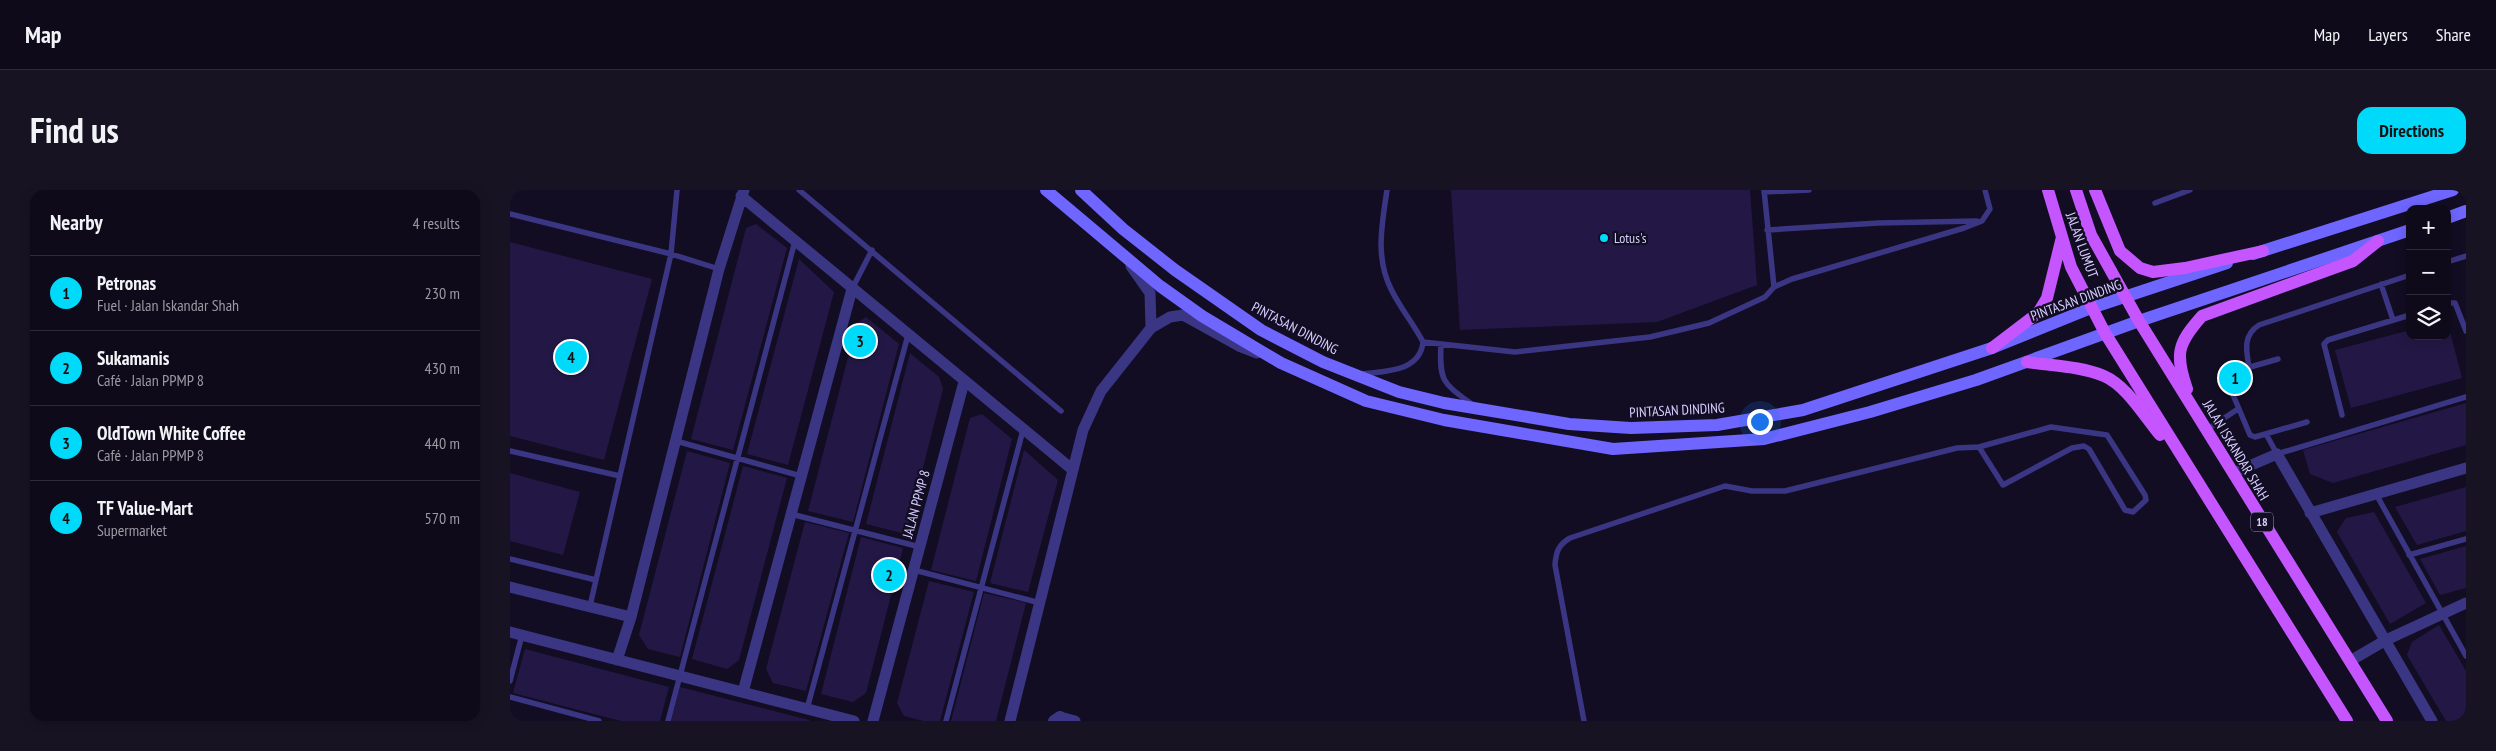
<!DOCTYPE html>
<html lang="en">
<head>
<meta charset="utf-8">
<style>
	body { margin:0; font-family:"PT Sans Narrow",sans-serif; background:#171323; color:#f1f3f6 }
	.controls { position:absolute; right:15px; top:15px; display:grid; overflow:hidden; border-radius:10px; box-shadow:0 2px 12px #0003 }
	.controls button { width:45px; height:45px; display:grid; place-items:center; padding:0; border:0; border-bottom:1px solid #2e2b39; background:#0e0a1a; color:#f1f3f6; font:25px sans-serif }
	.you { position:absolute; left:1249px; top:231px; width:18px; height:18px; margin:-12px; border:4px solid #fff; border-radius:50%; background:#1a73e8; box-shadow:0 0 0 8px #1a73e833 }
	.badge { display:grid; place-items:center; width:32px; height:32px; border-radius:50%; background:#00dafa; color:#111; font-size:16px; font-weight:700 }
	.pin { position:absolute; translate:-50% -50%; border:2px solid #fff; box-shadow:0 1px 5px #0006 }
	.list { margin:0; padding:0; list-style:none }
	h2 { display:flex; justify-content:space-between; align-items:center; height:65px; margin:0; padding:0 20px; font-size:21px }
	h2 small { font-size:16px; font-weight:400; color:#9b9aa2 }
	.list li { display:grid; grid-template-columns:32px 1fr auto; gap:15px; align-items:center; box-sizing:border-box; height:75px; padding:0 20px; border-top:1px solid #2e2b39 }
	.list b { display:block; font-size:19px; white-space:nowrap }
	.list p { margin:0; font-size:16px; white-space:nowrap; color:#9b9aa2 }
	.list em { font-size:16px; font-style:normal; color:#9b9aa2 }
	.icon { flex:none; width:28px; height:28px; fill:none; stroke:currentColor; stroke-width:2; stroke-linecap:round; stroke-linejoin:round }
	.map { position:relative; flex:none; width:1956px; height:531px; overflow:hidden; border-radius:15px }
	header { display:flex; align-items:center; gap:30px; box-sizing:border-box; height:70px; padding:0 25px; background:#0e0a1a; border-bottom:1px solid #2e2b39 }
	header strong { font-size:24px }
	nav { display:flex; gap:28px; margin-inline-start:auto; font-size:18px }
	.intro { display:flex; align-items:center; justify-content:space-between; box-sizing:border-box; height:120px; padding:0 30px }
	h1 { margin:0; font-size:35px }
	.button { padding:12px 22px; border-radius:15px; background:#00dafa; color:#111; font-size:18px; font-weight:700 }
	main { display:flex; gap:30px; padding:0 30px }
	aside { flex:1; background:#0e0a1a; border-radius:15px; box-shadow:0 2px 12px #0003 }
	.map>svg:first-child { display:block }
	.building { fill:#231845 }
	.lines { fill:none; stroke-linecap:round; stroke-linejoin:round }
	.service { stroke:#3b3684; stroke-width:5.5 }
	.minor { stroke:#3b3684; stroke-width:11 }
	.tertiary { stroke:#3b3684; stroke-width:12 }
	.secondary { stroke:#6f66ff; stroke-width:12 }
	.primary { stroke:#c556ff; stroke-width:12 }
	.poi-dot { fill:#00dafa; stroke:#120d23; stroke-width:2 }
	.labels { text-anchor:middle; stroke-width:4.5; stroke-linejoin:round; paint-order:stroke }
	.shield { fill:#120d23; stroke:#9b95bd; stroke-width:1 }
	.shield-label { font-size:12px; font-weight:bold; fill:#d6cfff }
	.poi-label { font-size:14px; fill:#d6cfff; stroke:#120d23; text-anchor:start }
	.street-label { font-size:14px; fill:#d6cfff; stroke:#120d23 }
</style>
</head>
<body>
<header>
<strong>Map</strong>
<nav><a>Map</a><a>Layers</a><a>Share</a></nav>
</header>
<div class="intro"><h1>Find us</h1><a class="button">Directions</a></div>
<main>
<aside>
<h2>Nearby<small>4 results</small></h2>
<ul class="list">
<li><span class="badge">1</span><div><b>Petronas</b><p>Fuel · Jalan Iskandar Shah</p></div><em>230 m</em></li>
<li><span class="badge">2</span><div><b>Sukamanis</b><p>Café · Jalan PPMP 8</p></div><em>430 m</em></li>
<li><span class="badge">3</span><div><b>OldTown White Coffee</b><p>Café · Jalan PPMP 8</p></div><em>440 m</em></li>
<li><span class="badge">4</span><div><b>TF Value-Mart</b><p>Supermarket</p></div><em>570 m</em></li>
</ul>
</aside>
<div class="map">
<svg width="1956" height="531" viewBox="0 0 1956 531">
	<rect width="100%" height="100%" fill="#120d23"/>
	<path class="building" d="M941,0H1240L1247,95L1147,132L950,140Z
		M246,34L277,58L223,260L181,249L236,38Z
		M0,52L142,89L94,270L0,246Z
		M289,69L324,102L278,275L237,264Z
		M356,127L389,154L343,332L298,321L347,133Z
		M1938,134L1952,188L1841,218L1825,160L1900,140V146H1937Z
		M400,163L429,187L433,199L396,344L356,334Z
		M1956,213V255L1823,293L1800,284L1793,260Z
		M472,224L502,249L466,391L421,380L460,228Z
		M514,260L548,290L518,402L480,393Z
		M177,261L220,273L170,467L138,459L129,445Z
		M233,276L277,288L229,470L217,479L182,469Z
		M0,283L70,302L53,365L0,351Z
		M1956,297V341L1907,355L1885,317Z
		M1864,322L1916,413L1880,434L1827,342L1836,328Z
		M295,332L339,343L296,501L263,493L256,479Z
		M351,347L393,358L356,503L343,512L311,504Z
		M1956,356V398L1930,405L1910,369Z
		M419,391L464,402L430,531H414L394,526L387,513Z
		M474,403L516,413L486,531H441Z
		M1929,435L1956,481V531H1936L1897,465L1902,452Z
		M15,459L159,497L150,531H111L3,503Z
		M170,497L299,530V531H161Z"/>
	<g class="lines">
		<path class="service" d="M289,0L551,221
			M1254,0L1264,97
			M1254,2L1299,0
			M1645,13L1680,0
			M0,24L161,64L209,79
			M1257,40L1368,33L1467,31
			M1937,72L1956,66
			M1871,94L1883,130
			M342,99L362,60
			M1937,113H1945L1956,141
			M913,152L1005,162L1140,147L1199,133L1255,107L1264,97L1282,89L1454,38L1472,31L1480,19L1475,0
			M931,154C929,192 933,193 963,215
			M1768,169L1723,182L1718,187V193L1740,245L1745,247L1797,232
			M1739,177C1736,160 1733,145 1749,135L1900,85
			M852,184C875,181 910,182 913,152C904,134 890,118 881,99C865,67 872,34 877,0
			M1832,225L1814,154L1818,150L1900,125
			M1696,240L1728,219
			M1756,244L1767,264L1956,207
			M166,251L291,286
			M0,261L110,286
			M1866,304L1956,466
			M281,324L410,357
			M1899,365L1956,349
			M0,369L86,390
			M404,380L530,413
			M80,416L161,64L167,0
			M0,491L12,445
			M0,507L89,531
			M297,519L398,145
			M158,531L285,51
			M436,531L513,240
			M1074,531L1045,375C1046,362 1048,355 1060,348L1215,296L1242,301H1275L1447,258L1469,257L1541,237L1597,245L1635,305L1636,310L1623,322L1615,320L1579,259L1574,256L1562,258L1493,295L1469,257"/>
		<path class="minor" d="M231,6L563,280
			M621,76L640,103L641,138
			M1723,283L1767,264L1922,531
			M1800,323L1956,278
			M0,397L121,427
			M0,442L344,531
			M107,470L121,427L209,79L234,0
			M1840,471L1876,450L1956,413
			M233,502L342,99
			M550,527L565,531
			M363,531L454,192
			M500,531L573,240L591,201L641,138L660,127L673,125L729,156L747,163"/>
		<path class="tertiary" d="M544,531L550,527"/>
		<path class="secondary" d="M536,0L650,96L692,126L771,173L856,211L934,230L1103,259L1254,249L1360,222L1466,190L1629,131L1900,40
			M571,0L613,39L665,80L751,140L813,172L889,202L934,213L1059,234L1121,238L1207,235L1293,220L1482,158L1581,118L1717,73
			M1937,28L1956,21
			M1743,64L1943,0"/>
		<path class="primary" d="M1538,0L1561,77L1595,143L1837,531
			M1566,0L1581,45L1629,131L1877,531
			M1585,0L1610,61L1630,78L1643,82L1675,78L1753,61
			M1482,158L1528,123L1537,108L1552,47
			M1517,172C1542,176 1570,176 1594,186C1617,196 1634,226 1650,245
			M1677,199C1665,164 1667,154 1692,126L1843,71L1868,51"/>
	</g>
	<circle class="poi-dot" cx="1094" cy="48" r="5"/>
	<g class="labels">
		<rect class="shield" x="1741" y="322.5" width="22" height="19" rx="4"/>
		<g class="shield-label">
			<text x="1752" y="336">18</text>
		</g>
		<g class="poi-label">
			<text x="1104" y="53">Lotus's</text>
		</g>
		<g class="street-label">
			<text transform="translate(1572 55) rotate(70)" y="5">JALAN LUMUT</text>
			<text transform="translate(1566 110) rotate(-20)" y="5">PINTASAN DINDING</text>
			<text transform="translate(785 138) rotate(28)" y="5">PINTASAN DINDING</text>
			<text transform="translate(1167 220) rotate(-3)" y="5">PINTASAN DINDING</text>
			<text transform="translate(1726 260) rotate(59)" y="5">JALAN ISKANDAR SHAH</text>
			<text transform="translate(406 314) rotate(-75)" y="5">JALAN PPMP 8</text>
		</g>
	</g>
</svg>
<div class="controls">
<button>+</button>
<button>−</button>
<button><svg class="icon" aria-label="layers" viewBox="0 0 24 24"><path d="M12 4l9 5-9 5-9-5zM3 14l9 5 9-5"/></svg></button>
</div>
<div class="you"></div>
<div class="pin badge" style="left:1725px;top:188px">1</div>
<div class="pin badge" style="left:379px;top:385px">2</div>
<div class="pin badge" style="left:350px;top:151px">3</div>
<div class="pin badge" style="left:61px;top:167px">4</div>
</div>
</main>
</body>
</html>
